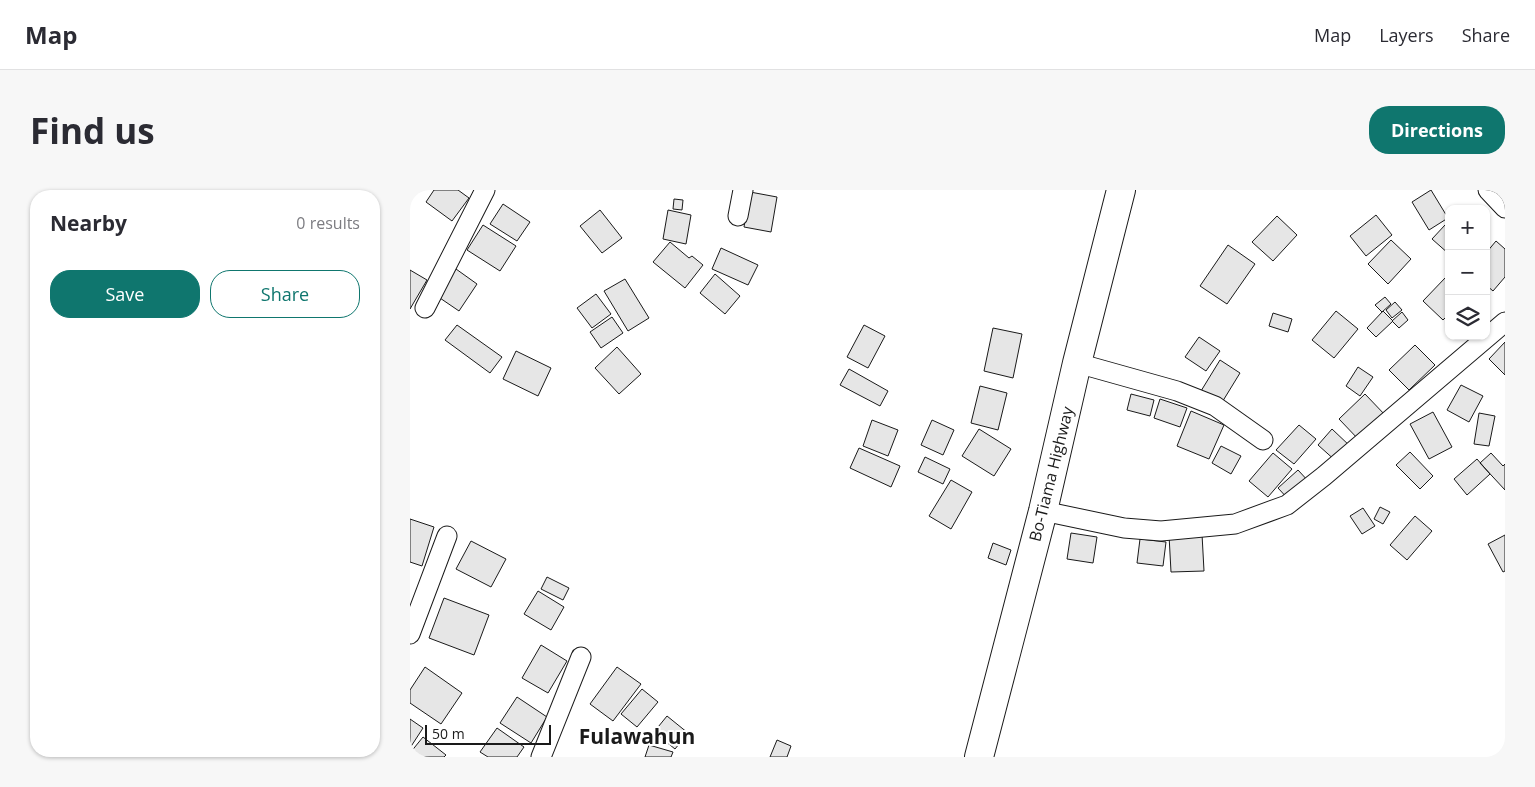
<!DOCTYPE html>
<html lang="en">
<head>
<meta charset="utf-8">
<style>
	body { margin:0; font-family:"Open Sans",sans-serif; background:#f7f7f7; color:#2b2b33 }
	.controls { position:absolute; right:15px; top:15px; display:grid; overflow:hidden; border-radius:10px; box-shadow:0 1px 4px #0004 }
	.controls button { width:45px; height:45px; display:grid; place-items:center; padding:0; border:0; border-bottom:1px solid #e1e1e2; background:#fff; color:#2b2b33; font:25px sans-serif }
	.scale { position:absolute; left:15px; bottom:12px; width:126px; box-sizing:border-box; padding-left:5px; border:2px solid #1a1a1a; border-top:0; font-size:14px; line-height:18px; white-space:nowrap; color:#1a1a1a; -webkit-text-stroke:4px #fff; paint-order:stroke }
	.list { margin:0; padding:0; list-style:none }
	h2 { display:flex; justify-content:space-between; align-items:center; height:65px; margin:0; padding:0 20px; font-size:21px }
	h2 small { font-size:16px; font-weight:400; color:#7c7c81 }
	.actions { display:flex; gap:10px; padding:15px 20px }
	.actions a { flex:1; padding:11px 0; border:1px solid #0f766e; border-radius:20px; text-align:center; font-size:18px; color:#0f766e }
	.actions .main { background:#0f766e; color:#fff }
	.icon { flex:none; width:28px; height:28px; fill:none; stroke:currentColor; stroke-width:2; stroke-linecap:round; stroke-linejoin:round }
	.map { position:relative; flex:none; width:1095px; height:567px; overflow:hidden; border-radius:20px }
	header { display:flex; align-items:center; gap:30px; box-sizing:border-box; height:70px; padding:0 25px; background:#fff; border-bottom:1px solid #e1e1e2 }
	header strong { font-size:24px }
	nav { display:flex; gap:28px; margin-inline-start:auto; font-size:18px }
	.intro { display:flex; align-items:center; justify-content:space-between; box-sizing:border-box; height:120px; padding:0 30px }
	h1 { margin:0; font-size:35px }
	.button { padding:12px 22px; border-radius:20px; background:#0f766e; color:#fff; font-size:18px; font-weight:700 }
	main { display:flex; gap:30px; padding:0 30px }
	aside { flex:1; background:#fff; border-radius:20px; box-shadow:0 1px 4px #0004 }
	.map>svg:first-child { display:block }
	.building { fill:#e6e6e6; stroke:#1a1a1a }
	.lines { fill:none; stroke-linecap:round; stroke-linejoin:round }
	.minor-casing { stroke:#1a1a1a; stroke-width:21 }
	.highway-casing { stroke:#1a1a1a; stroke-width:30 }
	.minor { stroke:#fff; stroke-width:19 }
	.highway { stroke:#fff; stroke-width:28 }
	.labels { text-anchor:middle; stroke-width:4; stroke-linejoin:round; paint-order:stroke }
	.street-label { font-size:16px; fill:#1a1a1a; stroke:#fff }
	.district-label { font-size:21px; font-weight:bold; fill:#1a1a1a; stroke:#fff }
</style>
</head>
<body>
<header>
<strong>Map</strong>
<nav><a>Map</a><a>Layers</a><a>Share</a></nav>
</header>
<div class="intro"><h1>Find us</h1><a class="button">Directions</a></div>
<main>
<aside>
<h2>Nearby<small>0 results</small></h2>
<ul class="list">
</ul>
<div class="actions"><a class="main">Save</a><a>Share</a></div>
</aside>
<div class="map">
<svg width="1095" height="567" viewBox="0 0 1095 567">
	<rect width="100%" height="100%" fill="#fff"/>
	<path class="building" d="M24,0H48L59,8L42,31L16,12Z
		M1021,0L1038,28L1019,40L1002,12Z
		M340,2L367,7L361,42L334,37Z
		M264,9L273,10L272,20L263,19Z
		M93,14L120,32L107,51L80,34Z
		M190,20L212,48L192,63L170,36Z
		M258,20L281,25L276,54L253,49Z
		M966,25L982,45L956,66L940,46Z
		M867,26L887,45L863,71L842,52Z
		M73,35L106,56L90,81L57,60Z
		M1035,35L1039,38V64L1022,49Z
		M981,50L1001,69L978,94L958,74Z
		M1086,51L1095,59V87L1083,101L1076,95V63Z
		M260,52L279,68L282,66L293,75L275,98L243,72Z
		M818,55L845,74L817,114L790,96Z
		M311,58L348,75L338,95L302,79Z
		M46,79L67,94L49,121L27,106Z
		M0,80L17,90L0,119Z
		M305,84L330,106L315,124L290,103Z
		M1036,87L1039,89V124L1033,130L1013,111Z
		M215,89L239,128L218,141L194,101Z
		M186,104L201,124L182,138L167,118Z
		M975,107L981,114L972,122L965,115Z
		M985,112L992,120L982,128L976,120Z
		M926,121L948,139L924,168L902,150Z
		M973,121L983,131L966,147L957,138Z
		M992,122L998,130L989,138L982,131Z
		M863,123L882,129L878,142L859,136Z
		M202,127L213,143L191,158L180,142Z
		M47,135L92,167L80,183L35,150Z
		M454,135L475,146L458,178L437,167Z
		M583,138L612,144L603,188L574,181Z
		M789,147L810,161L796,181L775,167Z
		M1095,152V185L1079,169Z
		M1005,155L1025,175L999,200L979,180Z
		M207,157L231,184L209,204L185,178Z
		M106,161L141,178L128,206L93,189Z
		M810,170L830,183L811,214L791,201Z
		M948,177L963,187L950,206L936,196Z
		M439,179L478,201L470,216L430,195Z
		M1051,195L1073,206L1059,232L1037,220Z
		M570,196L597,203L588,240L561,233Z
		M721,204L744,210L740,226L717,220Z
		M955,204L976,226L950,251L929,229Z
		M750,209L777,218L770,237L744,228Z
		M781,221L814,235L799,269L767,256Z
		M1023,222L1042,257L1019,269L1000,234Z
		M1069,223L1085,226L1079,256L1064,254Z
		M462,230L488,240L478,266L453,256Z
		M522,230L544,240L533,265L511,255Z
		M889,235L906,249L884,274L866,260Z
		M569,239L601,259L584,286L552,266Z
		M922,239L941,257L927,272L908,255Z
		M811,256L831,266L821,284L802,273Z
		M449,258L490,276L481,297L440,278Z
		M1000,262L1023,286L1010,299L986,275Z
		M863,263L882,279L858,307L839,291Z
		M1081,263L1093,276L1095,274V300L1070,273Z
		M515,267L540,279L533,294L508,282Z
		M1067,269L1080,284L1057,305L1044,289Z
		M888,280L900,293L880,311L868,298Z
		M541,290L562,302L541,339L519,326Z
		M970,317L980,322L973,334L964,329Z
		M953,318L965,336L952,344L940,326Z
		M1005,326L1022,341L997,370L980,355Z
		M0,329L24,337L12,376L0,372Z
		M661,343L687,347L683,373L657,369Z
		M792,344L794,381L761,382L759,345Z
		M1095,345V381L1093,382L1078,354Z
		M730,349L756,352L753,376L727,373Z
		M61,351L96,369L81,397L46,379Z
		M583,353L601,360L596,375L578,368Z
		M137,387L159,398L153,410L131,399Z
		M128,401L154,417L141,440L114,424Z
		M34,408L79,425L64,465L19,448Z
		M131,455L157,471L138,503L112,488Z
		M15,477L52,503L31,534L0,513V500Z
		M207,477L231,494L203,531L180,514Z
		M232,499L248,512L227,537L211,524Z
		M107,507L137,527L121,553L90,533Z
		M257,526L278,543L265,559L244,542Z
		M0,529L13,538L0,558Z
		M87,538L114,557L107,567H78L70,562Z
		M13,547L36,565L34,567H0V563Z
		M367,550L381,556L377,567H360Z
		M239,555L263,562L261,567H235Z"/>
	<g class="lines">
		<defs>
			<path id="minor" d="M1078,0L1095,18
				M328,26L333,0
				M15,118L75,0
				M667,173L767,201L805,216L853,250
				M633,321L714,338L751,341L825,334L877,315L914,286L1095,132
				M0,444L37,346
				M131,567L171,467"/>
			<path id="highway" d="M569,567L633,321L667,173L711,0"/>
		</defs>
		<use href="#minor" class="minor-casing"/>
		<use href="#highway" class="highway-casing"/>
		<use href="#minor" class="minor"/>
		<use href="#highway" class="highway"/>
	</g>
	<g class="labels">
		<g class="street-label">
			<text transform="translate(641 284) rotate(-76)" y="6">Bo-Tiama Highway</text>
		</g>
		<g class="district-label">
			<text x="227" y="554">Fulawahun</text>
		</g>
	</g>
</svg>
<div class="controls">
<button>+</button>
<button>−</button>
<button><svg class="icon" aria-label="layers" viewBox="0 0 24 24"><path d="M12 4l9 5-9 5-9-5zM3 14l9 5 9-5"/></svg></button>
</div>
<div class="scale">50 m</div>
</div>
</main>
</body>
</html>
